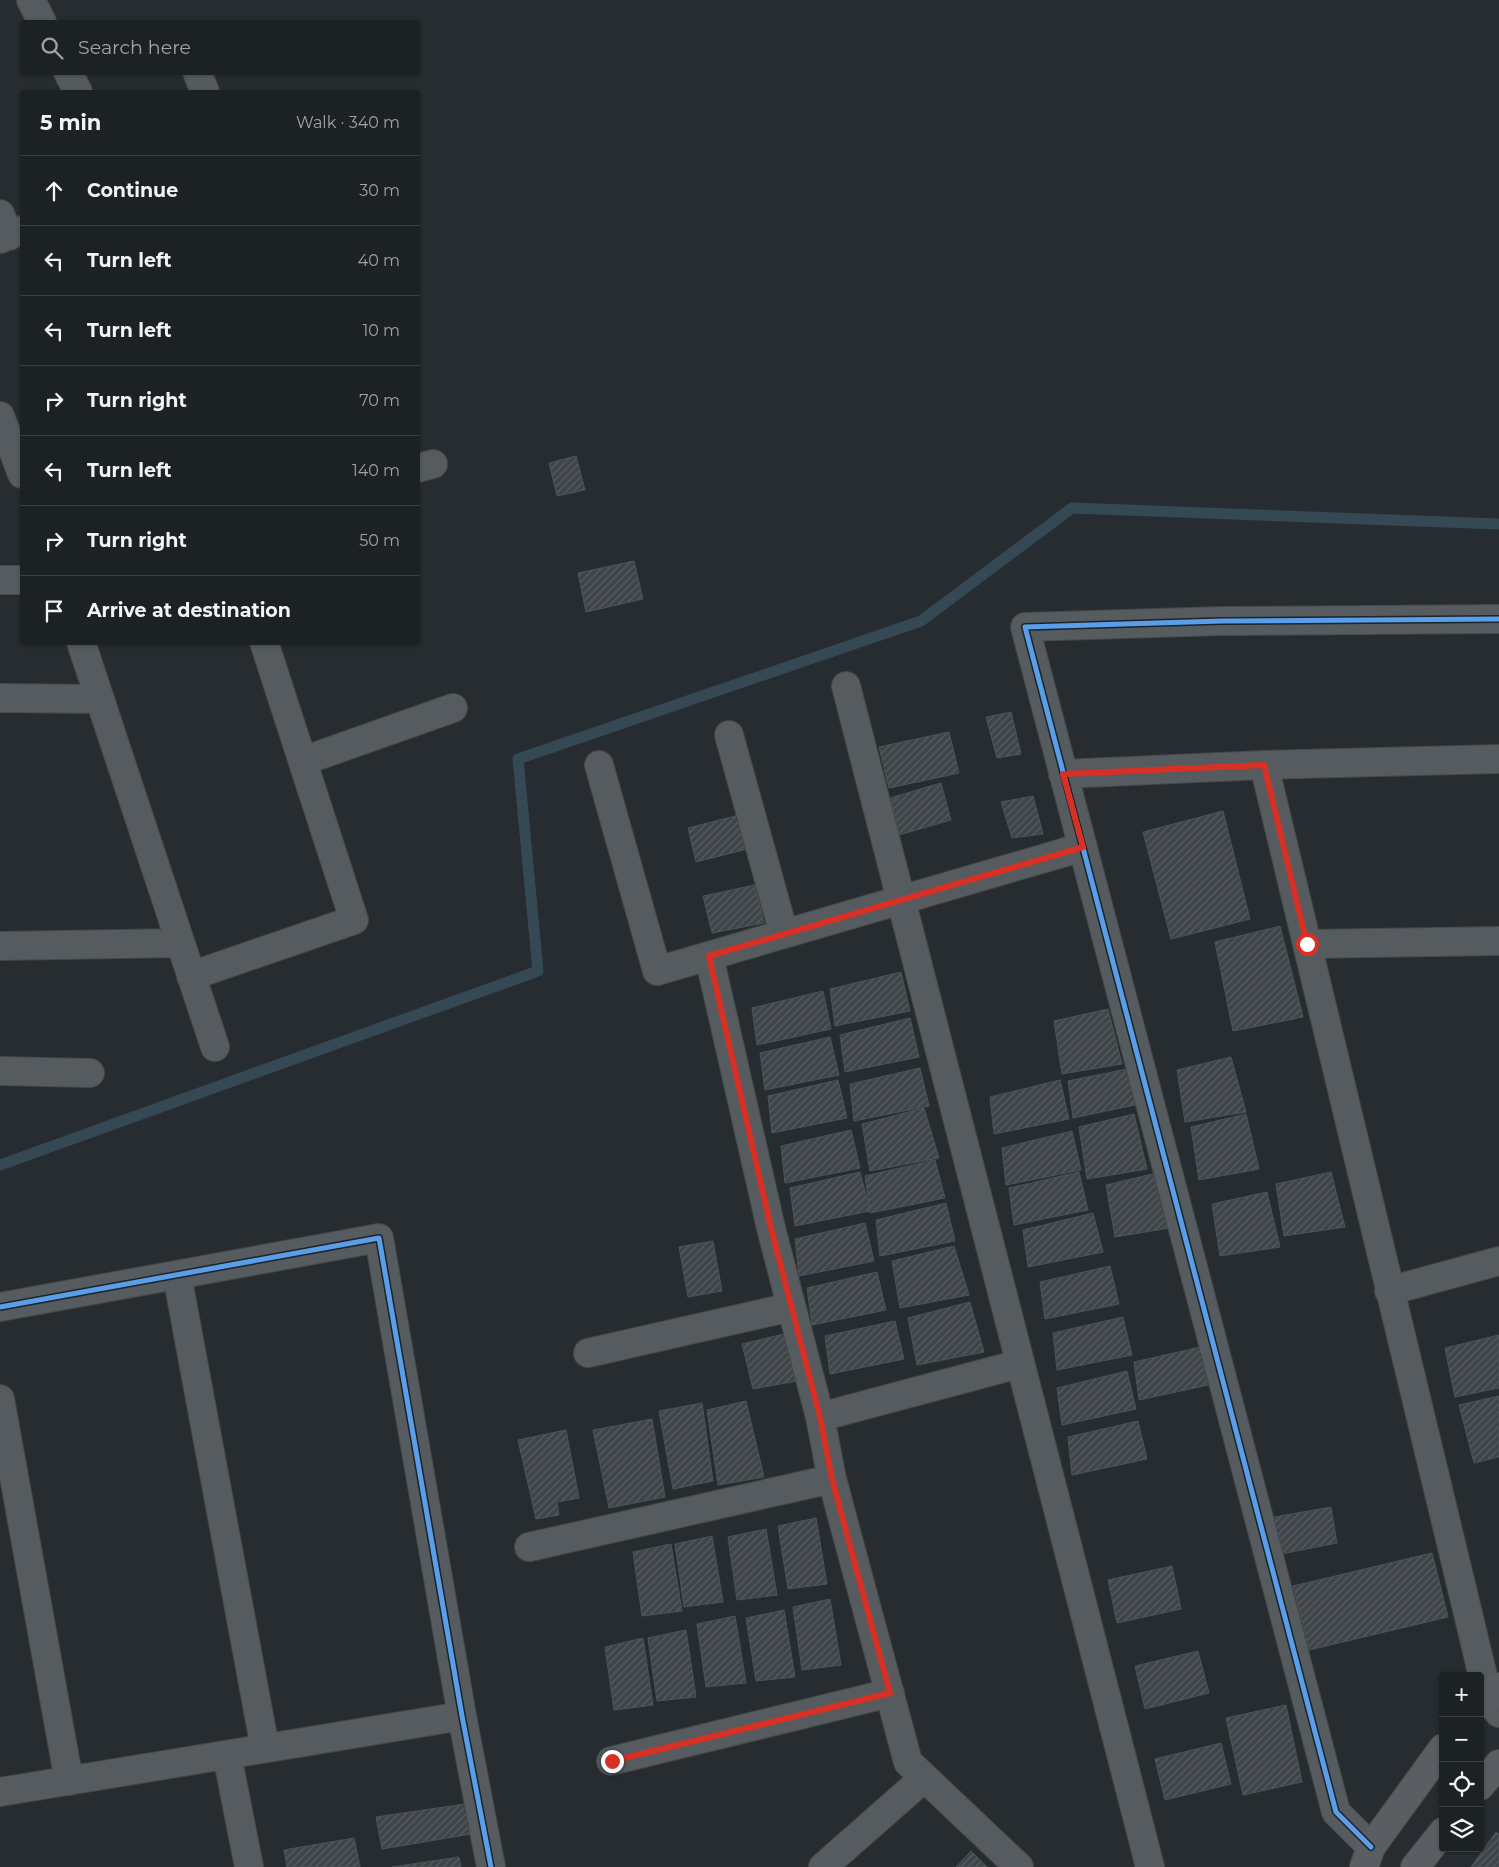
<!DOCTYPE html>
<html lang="en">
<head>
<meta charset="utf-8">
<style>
	body { margin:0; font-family:Montserrat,sans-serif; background:#25292c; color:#f1f3f6 }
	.controls { position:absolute; right:15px; bottom:15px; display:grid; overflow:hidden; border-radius:5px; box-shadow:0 1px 4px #0004 }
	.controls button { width:45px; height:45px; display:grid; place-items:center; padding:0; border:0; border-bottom:1px solid #3a3e41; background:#1c2124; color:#f1f3f6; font:25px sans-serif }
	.stop { position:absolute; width:15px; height:15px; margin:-11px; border:4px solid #d93025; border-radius:50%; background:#fff }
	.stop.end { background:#d93025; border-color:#fff; box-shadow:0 1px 5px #0008 }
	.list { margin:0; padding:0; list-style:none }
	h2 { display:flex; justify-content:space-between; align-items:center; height:65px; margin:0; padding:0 20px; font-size:21px }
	h2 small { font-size:16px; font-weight:400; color:#a0a3a6 }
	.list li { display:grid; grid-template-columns:32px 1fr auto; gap:15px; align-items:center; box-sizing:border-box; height:70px; padding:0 20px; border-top:1px solid #3a3e41 }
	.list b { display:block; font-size:19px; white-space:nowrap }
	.list em { font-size:16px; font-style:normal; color:#a0a3a6 }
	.icon { flex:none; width:28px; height:28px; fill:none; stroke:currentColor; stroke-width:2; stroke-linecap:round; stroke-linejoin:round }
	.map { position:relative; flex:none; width:1499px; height:1867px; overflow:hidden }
	.search { position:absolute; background:#1c2124; box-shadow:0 1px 4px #0004; left:20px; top:20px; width:400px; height:55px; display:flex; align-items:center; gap:12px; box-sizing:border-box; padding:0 18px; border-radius:5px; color:#a0a3a6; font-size:19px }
	.panel { position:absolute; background:#1c2124; box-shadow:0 1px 4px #0004; left:20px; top:90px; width:400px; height:555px; border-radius:5px }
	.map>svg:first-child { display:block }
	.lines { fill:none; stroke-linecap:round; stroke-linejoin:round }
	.stream { stroke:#354955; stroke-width:11 }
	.building { fill:url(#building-hatch); stroke:#4d5458 }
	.street-casing { stroke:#44484b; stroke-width:30 }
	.secondary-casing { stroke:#44484b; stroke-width:30 }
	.street { stroke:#555b5f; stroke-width:28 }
	.secondary { stroke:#5a5e63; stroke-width:28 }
	.cycleway-casing { stroke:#1b2429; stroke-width:8 }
	.cycleway { stroke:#5a9eea; stroke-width:5 }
	.route { stroke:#d93025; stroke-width:6 }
</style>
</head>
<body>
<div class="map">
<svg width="1499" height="1867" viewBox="0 0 1499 1867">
	<defs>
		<pattern id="building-hatch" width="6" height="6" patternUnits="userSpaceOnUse" patternTransform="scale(1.25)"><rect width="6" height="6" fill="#3f4448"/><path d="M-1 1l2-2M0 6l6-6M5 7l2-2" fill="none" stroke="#585d61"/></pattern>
	</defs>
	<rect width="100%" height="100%" fill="#262c30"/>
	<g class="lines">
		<path class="stream" d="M0,1165L538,971L518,759L921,621L1072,508L1499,524"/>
	</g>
	<path class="building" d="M576,456L585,490L557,496L549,463Z
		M634,561L643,599L586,612L578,573Z
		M1011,712L1021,754L997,758L986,717Z
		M949,732L959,773L889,788L879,747Z
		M941,783L951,820L899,835L890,798Z
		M1033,796L1043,834L1012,838L1001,802Z
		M1223,811L1250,919L1171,939L1143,832Z
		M743,814L751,848L696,862L688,828Z
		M755,885L764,923L712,933L703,896Z
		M1280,926L1303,1017L1233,1031L1215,942Z
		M901,972L910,1011L835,1026L830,989Z
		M823,991L831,1029L757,1045L752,1008Z
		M1108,1009L1122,1064L1062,1074L1054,1021Z
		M910,1018L919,1057L845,1072L840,1035Z
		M830,1037L839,1075L765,1090L760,1053Z
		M1231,1057L1246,1112L1185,1122L1177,1070Z
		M920,1068L929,1106L854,1121L850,1084Z
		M1127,1069L1135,1105L1073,1118L1068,1081Z
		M838,1080L847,1118L772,1133L768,1096Z
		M1060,1080L1069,1119L994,1134L990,1097Z
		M924,1108L939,1158L870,1171L862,1124Z
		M1134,1114L1147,1169L1087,1179L1079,1127Z
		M1246,1114L1259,1169L1199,1180L1191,1127Z
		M851,1130L860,1168L785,1183L781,1146Z
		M1072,1131L1081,1170L1006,1185L1002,1148Z
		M935,1160L945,1198L870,1213L865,1176Z
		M860,1172L870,1211L795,1226L790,1188Z
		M1079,1172L1088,1210L1014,1225L1009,1188Z
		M1161,1172L1175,1227L1115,1237L1106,1185Z
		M1331,1172L1345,1227L1284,1236L1276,1184Z
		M1267,1192L1280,1247L1220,1256L1212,1204Z
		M946,1203L955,1241L880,1256L876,1220Z
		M1093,1213L1103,1252L1028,1267L1023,1230Z
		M865,1223L874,1261L799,1276L795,1239Z
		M713,1241L722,1291L688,1297L679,1247Z
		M954,1246L969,1295L900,1308L892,1261Z
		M1110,1266L1119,1304L1045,1319L1040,1282Z
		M877,1272L886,1310L812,1325L807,1288Z
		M970,1302L984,1352L917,1365L908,1318Z
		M1123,1317L1132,1355L1057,1370L1053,1333Z
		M895,1321L904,1359L830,1374L825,1336Z
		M788,1333L797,1381L753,1389L742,1344Z
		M1499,1335V1388L1455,1397L1445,1348Z
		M1205,1346L1213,1384L1139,1400L1134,1362Z
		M1127,1371L1136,1409L1062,1425L1057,1388Z
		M1499,1396V1457L1474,1463L1459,1405Z
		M746,1401L764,1477L718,1485L707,1410Z
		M702,1403L713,1481L673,1489L659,1411Z
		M652,1419L665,1497L609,1508L593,1430Z
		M1138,1421L1147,1459L1072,1475L1068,1437Z
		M566,1430L579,1498L557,1502L559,1515L536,1519L518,1440Z
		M1331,1507L1337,1543L1276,1555L1269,1518Z
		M816,1518L827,1584L788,1589L778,1526Z
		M766,1529L777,1595L737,1600L728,1537Z
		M712,1536L723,1602L684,1607L675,1544Z
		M671,1544L682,1611L642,1616L633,1552Z
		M1432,1553L1448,1617L1309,1650L1293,1586Z
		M1172,1566L1181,1609L1117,1623L1108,1580Z
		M830,1599L841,1665L802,1670L793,1607Z
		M784,1610L795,1677L756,1681L746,1618Z
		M735,1616L746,1683L706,1687L697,1624Z
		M686,1630L696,1697L657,1701L648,1638Z
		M643,1638L653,1705L614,1710L605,1647Z
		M1198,1651L1209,1693L1145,1709L1135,1666Z
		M1286,1705L1302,1782L1243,1795L1226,1718Z
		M1221,1743L1231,1784L1165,1800L1155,1759Z
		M465,1804L471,1834L382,1849L376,1817Z
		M1496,1832L1499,1834V1867H1471Z
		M354,1838L360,1867H287L284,1850Z
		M971,1851L987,1867H956Z
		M459,1857L461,1867H392Z"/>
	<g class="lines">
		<defs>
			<path id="street" d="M31,0L42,22
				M68,72L78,92
				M197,72L205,92
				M0,214L9,236
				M0,239L22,230
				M0,416L22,474
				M418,468L433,464
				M0,580H22
				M81,642L215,1047
				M846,686L1150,1867
				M0,698L100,699
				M729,735L784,934
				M303,761L453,708
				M599,765L657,971L1083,847
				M1264,765L1488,1697L1499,1713
				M1063,774L1264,765L1499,759
				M1307,944L1499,941
				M0,946L180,943
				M709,956L771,1228L820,1417L832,1479L908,1762L1019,1867
				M191,976L354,920L264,642
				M0,1071L90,1073
				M177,1275L265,1748
				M1389,1291L1499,1261
				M0,1307L379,1238L462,1716L491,1867
				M588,1353L791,1307
				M0,1399L69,1781
				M820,1417L1019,1364
				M529,1547L832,1479
				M227,1755L249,1867
				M611,1761L890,1693
				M0,1792L462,1716
				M1371,1847L1336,1812L1025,627L1222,621L1499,619
				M823,1867L924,1778"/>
			<path id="secondary" d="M1480,1705L1499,1687
				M1480,1786L1499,1764
				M1364,1867L1371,1847L1443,1748
				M1415,1867L1443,1832"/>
		</defs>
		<use href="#street" class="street-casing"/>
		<use href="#secondary" class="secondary-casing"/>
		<use href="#street" class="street"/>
		<use href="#secondary" class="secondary"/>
		<defs>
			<path id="cycleway" d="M0,1307L379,1238L462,1716L491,1867
				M1371,1847L1336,1812L1025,627L1222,621L1499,619"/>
		</defs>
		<use href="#cycleway" class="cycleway-casing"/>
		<use href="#cycleway" class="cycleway"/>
	</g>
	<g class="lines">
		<path class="route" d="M612,1761L890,1693L832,1479L820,1417L771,1228L709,956L1083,847L1063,774L1264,765L1307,944"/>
	</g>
</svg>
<div class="controls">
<button>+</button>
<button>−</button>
<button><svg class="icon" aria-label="locate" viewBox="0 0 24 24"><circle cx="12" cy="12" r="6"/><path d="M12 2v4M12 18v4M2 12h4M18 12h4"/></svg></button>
<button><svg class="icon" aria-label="layers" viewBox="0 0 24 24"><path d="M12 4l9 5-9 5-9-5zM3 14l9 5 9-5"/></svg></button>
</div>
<div class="stop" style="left:1307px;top:944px"></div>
<div class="stop end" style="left:612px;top:1761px"></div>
<div class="search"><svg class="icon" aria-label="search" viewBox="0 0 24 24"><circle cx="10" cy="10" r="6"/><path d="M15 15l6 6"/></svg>Search here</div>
<section class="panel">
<h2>5 min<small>Walk · 340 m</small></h2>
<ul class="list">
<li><svg class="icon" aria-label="ahead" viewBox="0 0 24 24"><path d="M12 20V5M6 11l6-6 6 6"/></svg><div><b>Continue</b></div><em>30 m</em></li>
<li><svg class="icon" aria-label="left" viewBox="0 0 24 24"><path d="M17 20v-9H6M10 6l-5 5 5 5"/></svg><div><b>Turn left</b></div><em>40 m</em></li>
<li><svg class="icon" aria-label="left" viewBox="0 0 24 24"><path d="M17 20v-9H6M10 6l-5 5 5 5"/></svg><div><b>Turn left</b></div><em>10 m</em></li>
<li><svg class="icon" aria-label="right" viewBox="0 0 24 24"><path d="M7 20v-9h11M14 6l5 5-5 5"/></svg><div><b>Turn right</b></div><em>70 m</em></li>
<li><svg class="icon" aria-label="left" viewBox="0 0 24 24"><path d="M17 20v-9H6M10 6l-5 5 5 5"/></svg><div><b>Turn left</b></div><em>140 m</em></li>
<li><svg class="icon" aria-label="right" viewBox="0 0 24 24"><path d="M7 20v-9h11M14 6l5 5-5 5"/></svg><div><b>Turn right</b></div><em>50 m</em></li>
<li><svg class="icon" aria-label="arrive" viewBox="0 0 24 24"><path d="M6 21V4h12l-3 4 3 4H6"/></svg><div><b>Arrive at destination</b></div></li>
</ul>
</section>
</div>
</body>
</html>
